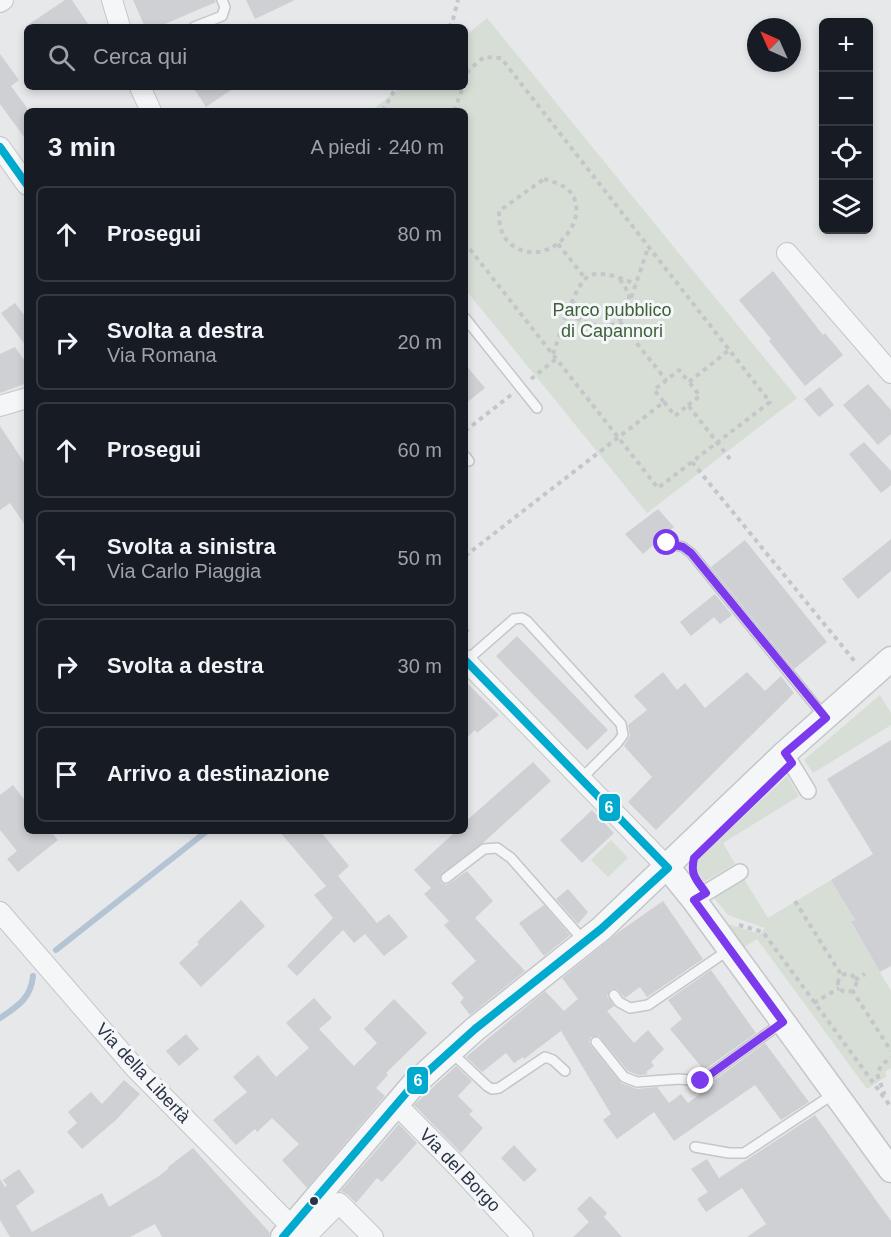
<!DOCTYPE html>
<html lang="it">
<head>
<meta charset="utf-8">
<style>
	body { margin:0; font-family:Arial,sans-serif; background:#20242c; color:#f1f3f6 }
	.controls { position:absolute; right:18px; top:18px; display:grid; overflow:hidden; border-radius:9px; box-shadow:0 3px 9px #0003 }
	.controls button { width:54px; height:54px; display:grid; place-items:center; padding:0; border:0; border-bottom:2px solid #363941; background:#171b24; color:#f1f3f6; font:30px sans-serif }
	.compass { position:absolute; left:747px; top:18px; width:54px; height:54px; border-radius:50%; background:#171b24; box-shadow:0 3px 9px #0003; rotate:315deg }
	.stop { position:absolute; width:18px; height:18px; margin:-14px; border:4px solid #7c3aed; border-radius:50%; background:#fff }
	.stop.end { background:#7c3aed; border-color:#fff; box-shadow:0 2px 6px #0008 }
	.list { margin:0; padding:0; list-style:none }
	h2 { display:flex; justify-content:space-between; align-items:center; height:78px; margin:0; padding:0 24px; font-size:26px }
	h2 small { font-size:20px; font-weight:400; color:#9ea1a6 }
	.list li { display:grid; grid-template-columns:39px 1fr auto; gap:18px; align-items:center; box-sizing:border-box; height:96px; margin:0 12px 12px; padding:0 12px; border:2px solid #363941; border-radius:9px }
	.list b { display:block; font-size:22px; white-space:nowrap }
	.list p { margin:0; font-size:20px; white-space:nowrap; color:#9ea1a6 }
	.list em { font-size:20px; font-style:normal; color:#9ea1a6 }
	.icon { flex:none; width:33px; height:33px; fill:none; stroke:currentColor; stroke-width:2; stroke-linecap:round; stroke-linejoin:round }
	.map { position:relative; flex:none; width:891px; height:1237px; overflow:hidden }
	.search { position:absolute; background:#171b24; box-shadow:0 3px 9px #0003; left:24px; top:24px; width:444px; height:66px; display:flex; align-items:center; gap:15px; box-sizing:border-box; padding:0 21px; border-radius:9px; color:#9ea1a6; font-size:22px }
	.panel { position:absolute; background:#171b24; box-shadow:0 3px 9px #0003; left:24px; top:108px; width:444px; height:726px; border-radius:9px }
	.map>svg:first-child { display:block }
	.green { fill:#d6ded6 }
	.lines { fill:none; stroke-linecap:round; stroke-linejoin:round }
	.stream { stroke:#b4c4d5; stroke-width:6 }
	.building { fill:#ced0d3 }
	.service-casing { stroke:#c4c6c8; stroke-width:12 }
	.pedestrian-casing { stroke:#c4c6c8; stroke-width:18 }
	.minor-casing { stroke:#c4c6c8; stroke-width:22 }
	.tertiary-casing { stroke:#c4c6c8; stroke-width:27 }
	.path { stroke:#c5c6ca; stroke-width:4; stroke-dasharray:4.5 4.5; stroke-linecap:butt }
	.service { stroke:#f5f6f7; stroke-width:9 }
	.pedestrian { stroke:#f5f6f7; stroke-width:15 }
	.minor { stroke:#f5f6f7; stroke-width:20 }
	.tertiary { stroke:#f5f6f7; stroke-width:24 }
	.bus-1-casing { stroke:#f4f6f9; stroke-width:12 }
	.bus-1 { stroke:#00a9ce; stroke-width:8 }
	.route { stroke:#7c3aed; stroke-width:8 }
	.bus-dot { fill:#2b3445; stroke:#f4f6f9; stroke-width:2 }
	.labels { text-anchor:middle; stroke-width:6; stroke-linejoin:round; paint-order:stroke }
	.park-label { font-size:18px; fill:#3f6138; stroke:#f4f6f9 }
	.street-label { font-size:18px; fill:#2b3445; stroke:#f4f6f9 }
	.line-badge { stroke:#f4f6f9; stroke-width:2 }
	.badge-label { font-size:16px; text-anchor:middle; font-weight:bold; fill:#fff }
</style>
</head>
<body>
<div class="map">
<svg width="891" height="1237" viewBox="0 0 891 1237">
	<rect width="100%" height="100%" fill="#e6e8ea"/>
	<path class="green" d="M487,18L797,398L647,513L465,289V111H371L401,87H465V36Z
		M880,695L891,713V725L813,773L804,760Z
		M787,776L799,796L723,843L735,864L704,882L692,865Z
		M611,840L628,858L608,877L591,860Z
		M744,879L768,918L831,880L855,920L851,923L891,991V1068L885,1072L887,1076L867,1089L757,939L743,948L725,923L760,934L765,928L728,915L714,898Z"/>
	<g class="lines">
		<path class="stream" d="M56,950L207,831
			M0,1018C18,1006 31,998 33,976"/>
	</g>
	<path class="building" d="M65,0H72L90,27H25Z
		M133,0H215L216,2L158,27H145Z
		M246,0H295L255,19Z
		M0,54L19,80L11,86L27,108V141L0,104Z
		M193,87H235L206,107Z
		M773,271L823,335L825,333L843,355L805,386L769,341L771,339L739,300Z
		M15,303L27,319V347L1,313Z
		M15,347L27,364V383L0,393V354Z
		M465,364L485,388L465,404Z
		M868,384L891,410V434L878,445L843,405Z
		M820,387L834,405L819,417L804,399Z
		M0,426L27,467V528L10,503L0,510Z
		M864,442L891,471V485L881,493L849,454Z
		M658,509L674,527L643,554L625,534Z
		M891,539V571L858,599L842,579Z
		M745,540L827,642L794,669L711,567Z
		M715,594L732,615L720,624L714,617L691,636L680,622Z
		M517,636L608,730L587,750L496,656Z
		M663,672L677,690L685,683L705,708L747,672L765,691L781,676L794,693L656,830L628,802L652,777L624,746L630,736L628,725L647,710L634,696Z
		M465,681L499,715L477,733L475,730L465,739Z
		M891,740V966L880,972L851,922L855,920L831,880L873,854L827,779Z
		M533,762L551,781L484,842L440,876L441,883L447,885L467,871L493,901L475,918L525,971L470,1015L460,1002L464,998L451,983L476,961L444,925L449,921L424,894L431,888L414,870L456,831H465V822Z
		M13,785L27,803V831H50L58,840L18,872L7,859L17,851L0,830V795Z
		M592,810L614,833L582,863L560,840Z
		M279,831H320L349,866L338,876L377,923L389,914L408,937L384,956L365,934L354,943L343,930L297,976L287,966L333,918L314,895L326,886Z
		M568,889L588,912L578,924L556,899Z
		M241,900L265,926L201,987L179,963L199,944L197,942Z
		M663,901L703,959L647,997L640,987L625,998L617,989H611L607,996L614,1006L607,1011L634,1043L648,1030L664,1049L651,1062L654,1066L646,1072L648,1074L638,1075L628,1071L599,1036L591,1037L589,1042L591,1046L621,1083L637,1089L657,1087L669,1103L681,1094L688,1103L715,1083L713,1081L765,1043L809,1102L781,1120L755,1085L674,1141L654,1112L617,1139L603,1120L611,1114L561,1031L524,1059L523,1057L514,1063L506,1053L482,1072L466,1057L545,991L564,1011L578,999L562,978L620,931Z
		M544,905L570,935L544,956L519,923Z
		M711,970L756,1033L704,1070L670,1029L682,1019L668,1000Z
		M314,998L332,1018L319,1029L354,1066L377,1043L364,1029L394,999L427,1033L386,1073L388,1075L376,1088L385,1096L307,1188L282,1160L299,1144L272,1118L257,1132L255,1129L236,1145L213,1120L247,1092L233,1077L258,1055L276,1077L309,1048L286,1023Z
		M186,1034L199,1049L179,1066L166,1051Z
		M456,1066L472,1081L458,1096L473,1111L469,1114L483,1128L461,1153L414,1105Z
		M124,1080L140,1094L116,1120L82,1149L67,1132L77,1123L68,1112L91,1092L102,1104Z
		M815,1115L891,1221V1237H747L766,1224L742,1188L706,1212L697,1199L708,1192L691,1169L707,1159L719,1178Z
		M399,1124L417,1143L382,1182L377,1178L356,1203L347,1194L341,1191Z
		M514,1145L537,1170L524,1182L501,1158Z
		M193,1148L270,1233L269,1237H162L155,1224L130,1237H10L0,1220V1179L5,1187L7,1186L3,1180L19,1169L35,1192L16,1206L32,1232L102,1193L109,1207L159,1176L169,1168L168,1167Z
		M590,1196L607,1213L604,1217L622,1237H573L589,1222L577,1209Z"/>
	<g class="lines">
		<defs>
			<path id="service" d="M194,27L222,16L225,7L222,0
				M465,318L537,408
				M465,456L469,461
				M667,543L683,547L691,553L824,716
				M466,661L514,619L522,618L527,621L621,724L623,735L618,742L581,779
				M446,878L484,849L497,848L511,858L584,941
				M614,995L619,1002L630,1008L648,1005L730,949
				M596,1042L624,1077L637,1082L679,1079L701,1081L783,1022
				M451,1052L487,1086L492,1089L499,1088L545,1057L553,1060L565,1071
				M695,1147L729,1153H744L835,1093"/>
			<path id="pedestrian" d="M785,753L808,791
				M694,900L740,872"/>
			<path id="minor" d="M112,0L120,27
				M0,2L3,0
				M140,87L151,111
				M0,147L27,185
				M787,253L891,373
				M0,406L27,398
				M465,660L668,868
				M0,912L135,1068L292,1227
				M396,1104L455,1164L523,1237
				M305,1237L339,1203L373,1237"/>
			<path id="tertiary" d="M668,868L694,900L891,1170
				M283,1237L413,1085L475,1029L601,929L785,753L891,659"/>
		</defs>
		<use href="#service" class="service-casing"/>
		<use href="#pedestrian" class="pedestrian-casing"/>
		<use href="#minor" class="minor-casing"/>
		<use href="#tertiary" class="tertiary-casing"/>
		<path class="path" d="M448,27L452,23L458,0
			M465,82L469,70L484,57L501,58L770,402L658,488L465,243
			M383,111L396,87
			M454,111L463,87
			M544,179C554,182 566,185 572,194C590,222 549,268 515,247C501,238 499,227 499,211Z
			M558,244L585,278
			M620,279L629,294V302
			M574,302L578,314L582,319
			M568,314C590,324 609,336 626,313L648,248
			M620,322L666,380
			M553,354C559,338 575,280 591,275C606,271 622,279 636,284
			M531,379L556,359
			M664,402L675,416L688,405L730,459
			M688,405L700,396L689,382
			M465,431L511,395
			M692,462L856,663
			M465,556L664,402L654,390L679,370L689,382L729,350
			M465,629L472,635
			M795,901L842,976
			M739,925L763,932L891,1107
			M838 983a9 9 0 1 1 18 0a9 9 0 1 1-18 0Z
			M855,980L865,974
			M852,990L891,1051
			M814,1003L839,988
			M882,1095L884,1093L877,1074L881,1066L891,1057"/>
		<use href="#service" class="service"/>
		<use href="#pedestrian" class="pedestrian"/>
		<use href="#minor" class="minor"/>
		<use href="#tertiary" class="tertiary"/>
		<defs>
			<path id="bus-1" d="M0,147L27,185
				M283,1237L413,1085L475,1029L601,929L668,868L465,660"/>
		</defs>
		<use href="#bus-1" class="bus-1-casing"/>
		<use href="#bus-1" class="bus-1"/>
	</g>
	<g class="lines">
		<path class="route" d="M667,543L683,547L691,553L826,718L785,753L792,763L694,858C690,875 696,879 706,893L694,900L783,1022L701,1081"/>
	</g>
	<circle class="bus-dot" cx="314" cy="1201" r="5"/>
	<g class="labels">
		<g class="park-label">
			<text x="612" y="316">Parco pubblico<tspan x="612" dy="21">di Capannori</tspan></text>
		</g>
		<g class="street-label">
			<text transform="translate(143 1073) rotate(47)" y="6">Via della Libertà</text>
			<text transform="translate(460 1170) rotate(46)" y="6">Via del Borgo</text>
		</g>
	</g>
	<g class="line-badge">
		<rect x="598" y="793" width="23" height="29" rx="6" fill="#00a9ce"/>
		<rect x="406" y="1066" width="23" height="29" rx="6" fill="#00a9ce"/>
	</g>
	<g class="badge-label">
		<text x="609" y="813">6</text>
		<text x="418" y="1086">6</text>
	</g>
</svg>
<div class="controls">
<button>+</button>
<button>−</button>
<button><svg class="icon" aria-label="locate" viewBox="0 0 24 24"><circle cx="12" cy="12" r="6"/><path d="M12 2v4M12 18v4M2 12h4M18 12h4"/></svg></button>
<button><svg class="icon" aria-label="layers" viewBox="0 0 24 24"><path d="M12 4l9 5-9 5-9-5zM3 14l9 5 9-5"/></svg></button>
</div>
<svg class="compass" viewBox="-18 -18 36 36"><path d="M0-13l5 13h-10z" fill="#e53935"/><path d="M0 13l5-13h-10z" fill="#9ea1a6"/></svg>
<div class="stop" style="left:667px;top:543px"></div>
<div class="stop end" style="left:701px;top:1081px"></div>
<div class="search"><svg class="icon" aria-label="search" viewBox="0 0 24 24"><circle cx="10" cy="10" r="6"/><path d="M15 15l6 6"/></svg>Cerca qui</div>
<section class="panel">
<h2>3 min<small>A piedi · 240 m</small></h2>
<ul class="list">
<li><svg class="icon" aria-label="ahead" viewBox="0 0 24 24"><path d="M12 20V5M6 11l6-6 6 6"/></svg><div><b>Prosegui</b></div><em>80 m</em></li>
<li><svg class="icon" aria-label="right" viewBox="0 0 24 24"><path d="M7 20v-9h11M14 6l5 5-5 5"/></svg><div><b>Svolta a destra</b><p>Via Romana</p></div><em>20 m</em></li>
<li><svg class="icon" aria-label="ahead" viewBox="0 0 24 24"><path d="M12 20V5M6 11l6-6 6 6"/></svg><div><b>Prosegui</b></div><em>60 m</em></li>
<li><svg class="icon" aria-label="left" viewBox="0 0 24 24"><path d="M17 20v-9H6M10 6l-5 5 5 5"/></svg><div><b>Svolta a sinistra</b><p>Via Carlo Piaggia</p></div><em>50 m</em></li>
<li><svg class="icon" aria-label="right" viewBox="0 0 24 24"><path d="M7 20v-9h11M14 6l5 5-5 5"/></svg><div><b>Svolta a destra</b></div><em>30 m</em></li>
<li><svg class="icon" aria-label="arrive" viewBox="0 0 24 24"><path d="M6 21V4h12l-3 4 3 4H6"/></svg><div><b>Arrivo a destinazione</b></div></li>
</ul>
</section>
</div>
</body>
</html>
